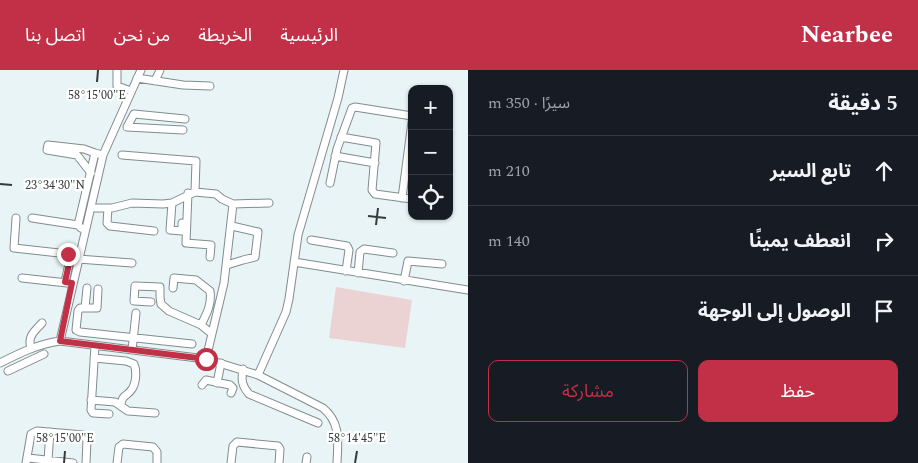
<!DOCTYPE html>
<html lang="ar">
<head>
<meta charset="utf-8">
<style>
	body { margin:0; font-family:Spectral,"Noto Sans Arabic",serif; background:#20242c; color:#f1f3f6; direction:rtl }
	.controls { position:absolute; right:15px; top:15px; display:grid; overflow:hidden; border-radius:10px; box-shadow:0 1px 4px #0004 }
	.controls button { width:45px; height:45px; display:grid; place-items:center; padding:0; border:0; border-bottom:1px solid #363941; background:#171b24; color:#f1f3f6; font:25px sans-serif }
	.stop { position:absolute; width:15px; height:15px; margin:-11px; border:4px solid #c13046; border-radius:50%; background:#fff }
	.stop.end { background:#c13046; border-color:#fff; box-shadow:0 1px 5px #0008 }
	.list { margin:0; padding:0; list-style:none }
	h2 { display:flex; justify-content:space-between; align-items:center; height:65px; margin:0; padding:0 20px; font-size:21px }
	h2 small { font-size:16px; font-weight:400; color:#9ea1a6 }
	.list li { display:grid; grid-template-columns:32px 1fr auto; gap:15px; align-items:center; box-sizing:border-box; height:70px; padding:0 20px; border-top:1px solid #363941 }
	.list b { display:block; font-size:19px; white-space:nowrap }
	.list em { font-size:16px; font-style:normal; color:#9ea1a6 }
	.actions { display:flex; gap:10px; padding:15px 20px }
	.actions a { flex:1; padding:11px 0; border:1px solid #c13046; border-radius:10px; text-align:center; font-size:18px; color:#c13046 }
	.actions .main { background:#c13046; color:#fff }
	.icon { flex:none; width:28px; height:28px; fill:none; stroke:currentColor; stroke-width:2; stroke-linecap:round; stroke-linejoin:round }
	.map { position:relative; flex:none; width:468px; height:393px; overflow:hidden; direction:ltr }
	header { display:flex; align-items:center; gap:30px; box-sizing:border-box; height:70px; padding:0 25px; background:#c13046; color:#fff }
	header strong { font-size:24px }
	nav { display:flex; gap:28px; margin-inline-start:auto; font-size:18px }
	main { display:flex }
	aside { flex:1; background:#171b24 }
	.map>svg:first-child { display:block }
	.green { fill:#ecd3d3 }
	.lines { fill:none; stroke-linecap:round; stroke-linejoin:round }
	.minor-casing { stroke:#818c8f; stroke-width:9 }
	.minor { stroke:#fff; stroke-width:7 }
	.route { stroke:#c13046; stroke-width:6 }
	.ticks { fill:none; stroke:#353a3b; stroke-width:2 }
	.ticks-label { font-size:12px; text-anchor:middle; fill:#353a3b; stroke:#fff; stroke-width:4.5; stroke-linejoin:round; paint-order:stroke }
</style>
</head>
<body>
<header>
<strong>Nearbee</strong>
<nav><a>الرئيسية</a><a>الخريطة</a><a>من نحن</a><a>اتصل بنا</a></nav>
</header>
<main>
<aside>
<h2>5 دقيقة<small>سيرًا · 350 m</small></h2>
<ul class="list">
<li><svg class="icon" aria-label="ahead" viewBox="0 0 24 24"><path d="M12 20V5M6 11l6-6 6 6"/></svg><div><b>تابع السير</b></div><em>210 m</em></li>
<li><svg class="icon" aria-label="right" viewBox="0 0 24 24"><path d="M7 20v-9h11M14 6l5 5-5 5"/></svg><div><b>انعطف يمينًا</b></div><em>140 m</em></li>
<li><svg class="icon" aria-label="arrive" viewBox="0 0 24 24"><path d="M6 21V4h12l-3 4 3 4H6"/></svg><div><b>الوصول إلى الوجهة</b></div></li>
</ul>
<div class="actions"><a class="main">حفظ</a><a>مشاركة</a></div>
</aside>
<div class="map">
<svg width="468" height="393" viewBox="0 0 468 393">
	<rect width="100%" height="100%" fill="#e8f4f6"/>
	<path class="green" d="M336,217L412,230L405,278L329,268Z"/>
	<g class="lines">
		<defs>
			<path id="minor" d="M117,0V16L131,21
				M137,8L183,15L210,16
				M155,11L160,0
				M183,60L127,57L134,44L185,49
				M341,67L376,73L372,120L375,124L412,129
				M122,85L196,91L195,122
				M335,86L375,93
				M91,103L77,85L47,80L48,75L84,79L95,83
				M330,113L337,79L352,38L355,37L412,46
				M188,123L186,173L211,175L210,187
				M402,128L412,52
				M172,133L170,160L182,161V153
				M91,138H112L132,133L163,134L172,133L195,122L216,124L222,129L233,134L269,133
				M108,138L107,153L110,156L154,161
				M16,148L14,178L68,184L70,189L65,212
				M32,148L78,155L81,158
				M78,155L95,83L99,84
				M311,170L347,176L349,180L346,201
				M78,189L132,193
				M294,192L468,220
				M227,195L243,190L255,187L258,162L232,156
				M358,203L360,182L364,179L393,183
				M22,208L67,213
				M404,211L408,191L442,194
				M173,218L174,208L196,210L210,221C212,234 207,243 201,255
				M98,219L97,238H80L78,241L76,260L80,262L192,274
				M151,232L134,231L135,216L160,217V227L161,234L169,241L201,255L211,263
				M85,238L87,218
				M60,271L103,85L141,0
				M95,276L91,340L93,343L109,344
				M31,278C27,266 35,261 42,253
				M132,280L136,243
				M94,288L126,291L134,294C137,301 136,313 132,319C127,327 122,324 121,335
				M206,289L224,213L233,134
				M0,293C20,283 38,274 60,271L206,289L258,305L323,338C341,353 338,371 337,393
				M243,299C241,310 242,316 249,324L318,353
				M8,301L44,284
				M258,305L286,242L289,229L298,165L338,28L344,0
				M217,313L221,293
				M202,315L206,310L230,315L233,318L231,323
				M91,330L115,332L128,341L155,343
				M28,388L73,393
				M48,390L50,362
				M26,393L31,364L37,361L83,365L87,370L86,393
				M117,393L119,377L123,374L153,377L157,382V393
				M231,393L233,376L237,372L278,376L280,379L279,393
				M306,393L307,387"/>
		</defs>
		<use href="#minor" class="minor-casing"/>
		<use href="#minor" class="minor"/>
	</g>
	<g class="lines">
		<path class="route" d="M68,184L70,189L65,212L72,213L60,271L206,289"/>
	</g>
	<path class="ticks" d="M97,12L98,0M0,114L12,115M368,146L386,148M376,155L378,138M64,393L65,381M355,393L357,381"/>
	<g class="ticks-label">
		<text x="97" y="29">58°15'00"E</text>
		<text x="55" y="119">23°34'30"N</text>
		<text x="65" y="372">58°15'00"E</text>
		<text x="357" y="372">58°14'45"E</text>
	</g>
</svg>
<div class="controls">
<button>+</button>
<button>−</button>
<button><svg class="icon" aria-label="locate" viewBox="0 0 24 24"><circle cx="12" cy="12" r="6"/><path d="M12 2v4M12 18v4M2 12h4M18 12h4"/></svg></button>
</div>
<div class="stop" style="left:206px;top:289px"></div>
<div class="stop end" style="left:68px;top:184px"></div>
</div>
</main>
</body>
</html>
